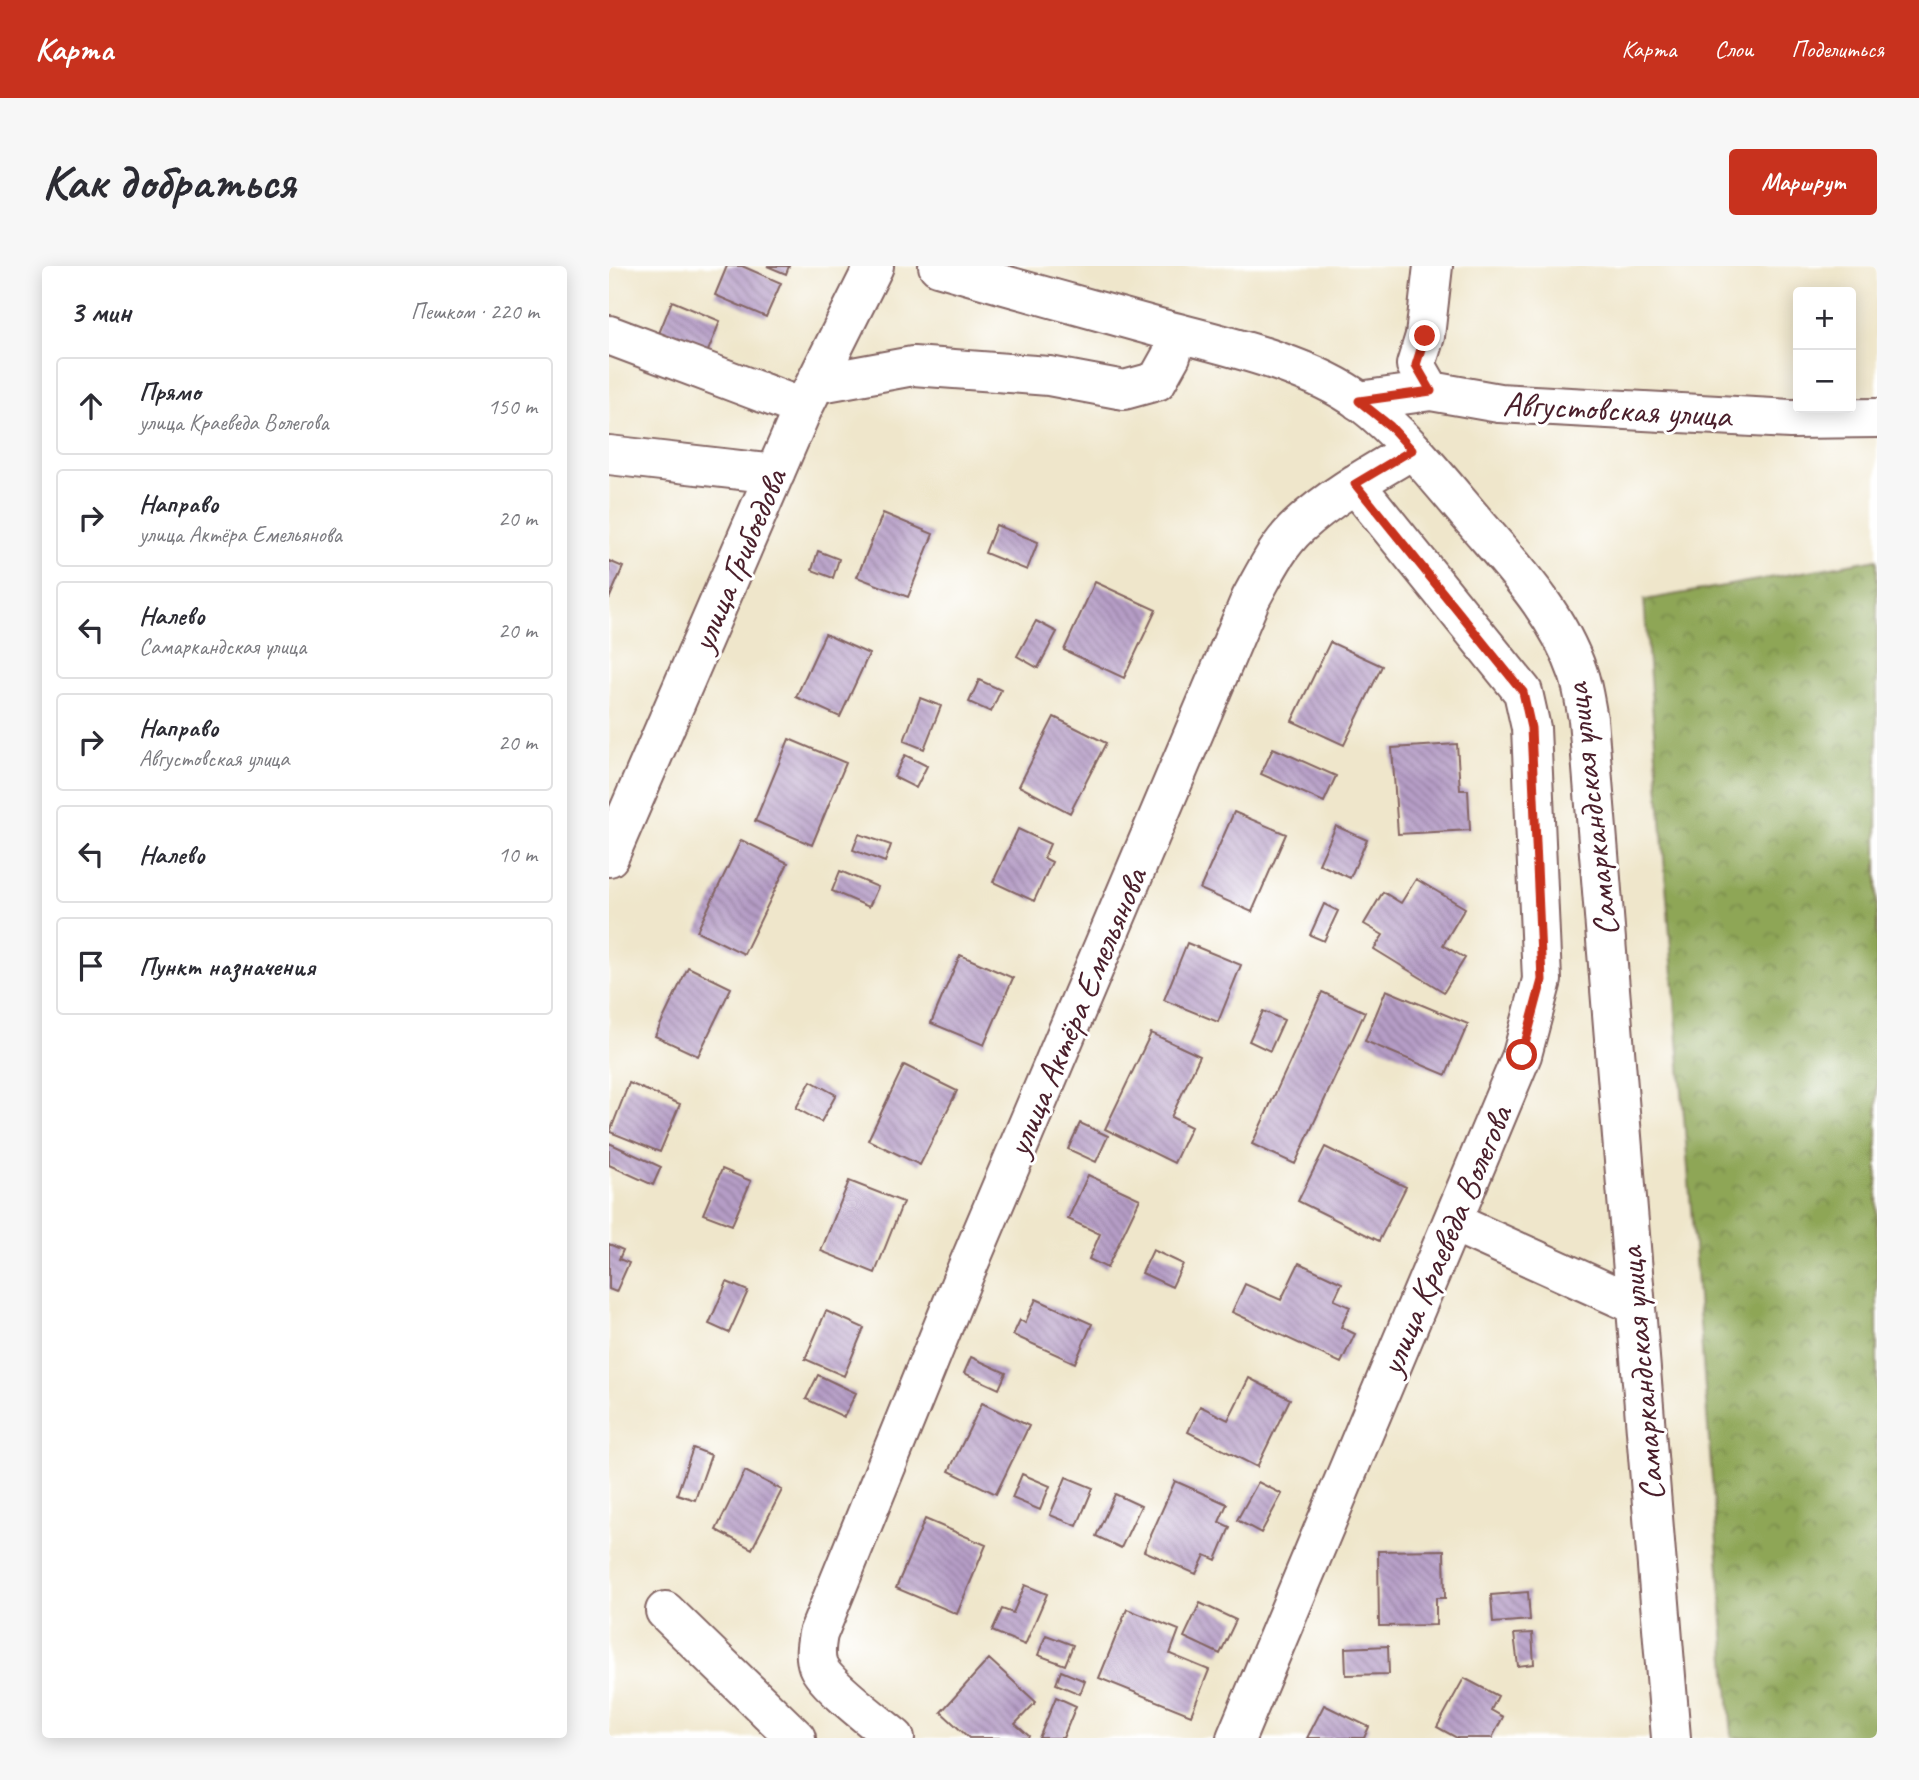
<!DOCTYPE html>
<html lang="ru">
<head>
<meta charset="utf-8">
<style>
	body { margin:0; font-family:Caveat,sans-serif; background:#f7f7f7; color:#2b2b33 }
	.controls { position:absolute; right:21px; top:21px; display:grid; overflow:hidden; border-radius:7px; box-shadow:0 4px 18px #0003 }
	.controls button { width:63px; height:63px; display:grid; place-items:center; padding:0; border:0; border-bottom:2px solid #e1e1e2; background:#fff; color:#2b2b33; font:35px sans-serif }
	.stop { position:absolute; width:21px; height:21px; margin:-16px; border:5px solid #c8321e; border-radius:50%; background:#fff }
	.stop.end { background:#c8321e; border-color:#fff; box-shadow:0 2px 7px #0008 }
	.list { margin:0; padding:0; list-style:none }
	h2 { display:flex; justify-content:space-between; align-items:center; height:91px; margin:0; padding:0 28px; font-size:30px }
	h2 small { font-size:23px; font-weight:400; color:#7c7c81 }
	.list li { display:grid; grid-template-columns:46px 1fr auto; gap:21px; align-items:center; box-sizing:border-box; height:98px; margin:0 14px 14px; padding:0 14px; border:2px solid #e1e1e2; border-radius:7px }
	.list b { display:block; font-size:26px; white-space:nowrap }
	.list p { margin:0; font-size:23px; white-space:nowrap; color:#7c7c81 }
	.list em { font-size:23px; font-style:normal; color:#7c7c81 }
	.icon { flex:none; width:38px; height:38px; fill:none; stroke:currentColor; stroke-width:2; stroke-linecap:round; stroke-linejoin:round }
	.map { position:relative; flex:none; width:1268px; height:1472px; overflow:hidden; border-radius:7px }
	header { display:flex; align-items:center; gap:42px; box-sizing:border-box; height:98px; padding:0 35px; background:#c8321e; color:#fff }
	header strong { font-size:33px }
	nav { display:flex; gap:38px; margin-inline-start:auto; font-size:24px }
	.intro { display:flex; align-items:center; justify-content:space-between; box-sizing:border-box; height:168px; padding:0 42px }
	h1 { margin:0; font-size:49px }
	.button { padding:18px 32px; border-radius:7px; background:#c8321e; color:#fff; font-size:24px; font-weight:700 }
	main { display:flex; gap:42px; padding:0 42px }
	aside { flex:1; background:#fff; border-radius:7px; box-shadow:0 4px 18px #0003 }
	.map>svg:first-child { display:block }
	.forest { fill:url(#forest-crowns); stroke:#6c6241; stroke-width:2 }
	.building { fill:url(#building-back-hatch) }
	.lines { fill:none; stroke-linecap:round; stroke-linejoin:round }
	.minor-casing { stroke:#846563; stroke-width:42 }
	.minor { stroke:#fff; stroke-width:38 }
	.route { stroke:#c8321e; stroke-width:9 }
	.labels { text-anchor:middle; stroke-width:6; stroke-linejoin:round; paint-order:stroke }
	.street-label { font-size:35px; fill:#4a1f2b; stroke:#fff }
</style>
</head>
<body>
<header>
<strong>Карта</strong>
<nav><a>Карта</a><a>Слои</a><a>Поделиться</a></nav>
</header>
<div class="intro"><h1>Как добраться</h1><a class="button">Маршрут</a></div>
<main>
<aside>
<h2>3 мин<small>Пешком · 220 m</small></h2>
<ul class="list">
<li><svg class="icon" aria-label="ahead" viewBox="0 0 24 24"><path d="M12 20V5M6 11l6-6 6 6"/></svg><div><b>Прямо</b><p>улица Краеведа Волегова</p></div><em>150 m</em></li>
<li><svg class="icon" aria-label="right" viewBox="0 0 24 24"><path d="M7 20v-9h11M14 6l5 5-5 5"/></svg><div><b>Направо</b><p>улица Актёра Емельянова</p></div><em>20 m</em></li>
<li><svg class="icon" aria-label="left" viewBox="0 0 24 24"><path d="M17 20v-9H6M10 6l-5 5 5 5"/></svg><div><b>Налево</b><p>Самаркандская улица</p></div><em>20 m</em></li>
<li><svg class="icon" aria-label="right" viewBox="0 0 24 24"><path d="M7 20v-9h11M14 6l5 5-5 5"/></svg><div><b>Направо</b><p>Августовская улица</p></div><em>20 m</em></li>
<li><svg class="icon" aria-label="left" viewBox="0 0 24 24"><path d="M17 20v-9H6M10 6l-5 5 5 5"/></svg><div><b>Налево</b></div><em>10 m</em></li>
<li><svg class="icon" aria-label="arrive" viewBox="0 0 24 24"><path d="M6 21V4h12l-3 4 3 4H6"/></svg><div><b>Пункт назначения</b></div></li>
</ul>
</aside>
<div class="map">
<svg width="1268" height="1472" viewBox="0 0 1268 1472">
	<defs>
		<pattern id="forest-crowns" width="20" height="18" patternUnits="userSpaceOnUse" patternTransform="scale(1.75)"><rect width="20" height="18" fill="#8ea657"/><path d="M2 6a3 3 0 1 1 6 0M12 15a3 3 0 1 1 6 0" fill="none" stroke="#768748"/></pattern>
		<pattern id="building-back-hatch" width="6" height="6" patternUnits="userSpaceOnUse" patternTransform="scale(1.75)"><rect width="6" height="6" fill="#b59dc6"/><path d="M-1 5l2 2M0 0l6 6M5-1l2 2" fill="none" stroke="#957fa1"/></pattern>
	</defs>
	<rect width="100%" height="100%" fill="#fff"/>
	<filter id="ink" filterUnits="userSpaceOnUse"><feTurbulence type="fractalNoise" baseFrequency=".0143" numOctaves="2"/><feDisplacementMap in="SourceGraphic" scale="14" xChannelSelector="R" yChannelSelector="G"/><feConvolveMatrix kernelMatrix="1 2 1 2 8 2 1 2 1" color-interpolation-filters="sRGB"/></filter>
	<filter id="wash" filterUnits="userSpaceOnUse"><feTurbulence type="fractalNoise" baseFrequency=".00686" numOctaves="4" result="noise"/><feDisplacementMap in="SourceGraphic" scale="28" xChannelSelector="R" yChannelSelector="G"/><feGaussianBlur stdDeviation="1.57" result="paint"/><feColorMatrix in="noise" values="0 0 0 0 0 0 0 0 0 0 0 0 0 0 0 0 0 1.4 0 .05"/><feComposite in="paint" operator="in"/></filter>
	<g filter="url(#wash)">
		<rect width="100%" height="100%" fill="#efe6cb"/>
		<path class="forest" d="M1268,293V1472H1123L1035,334Z"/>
		<g id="blocks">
			<path class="building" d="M118,0H133L172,17L157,51L106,29Z
				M158,0H180L177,8Z
				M63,35L111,55L97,90L49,70Z
				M274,247L324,268L299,331L248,311Z
				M387,259L429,276L418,304L376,287Z
				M209,285L230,293L224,312L203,304Z
				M0,295L14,301L0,333Z
				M486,316L547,344L515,412L455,384Z
				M427,355L448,366L429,402L408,390Z
				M216,368L260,388L231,451L187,431Z
				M721,376L773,400L735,479L683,455Z
				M370,414L392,424L382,446L360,436Z
				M311,432L332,440L315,483L295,475Z
				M445,451L497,477L461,547L410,520Z
				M180,473L237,497L203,579L146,555Z
				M848,478L851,524H859L861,564L789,568L783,482Z
				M664,482L727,510L715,536L652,508Z
				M296,489L318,500L307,522L285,511Z
				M625,546L677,568L643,646L591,623Z
				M727,560L758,574L741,612L710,598Z
				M409,563L441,578L435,592L443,596L425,635L384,616Z
				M250,568L282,579L276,596L244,584Z
				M132,574L179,597L135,688L88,665Z
				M231,605L269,621L260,641L223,625Z
				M807,613L856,642L834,679L856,692L835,726L765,683L774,669L755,658L774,626L792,637Z
				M715,638L729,645L715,675L701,669Z
				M578,677L632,699L609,756L555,734Z
				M351,689L404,712L375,779L322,757Z
				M79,701L122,722L89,790L46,770Z
				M777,724L859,758L837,809L756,775Z
				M713,726L756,746L686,898L643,878Z
				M654,745L675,754L661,785L640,775Z
				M542,767L591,790L562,851L582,861L565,897L496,863Z
				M295,799L348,825L311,899L259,874Z
				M202,815L227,829L212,856L187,842Z
				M20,817L71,838L51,886L1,866Z
				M471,857L499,870L487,896L459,883Z
				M0,877L52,901L44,919L0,899Z
				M716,881L797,921L770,975L689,935Z
				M113,903L142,915L123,959L94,948Z
				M479,909L531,933L498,1002L480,993L491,968L459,953Z
				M240,915L294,936L266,1007L212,985Z
				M0,978L14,984L10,993L20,997L7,1026L0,1023Z
				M544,984L574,998L563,1021L533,1007Z
				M690,997L733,1017L725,1034L741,1041L732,1061L746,1068L732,1097L623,1046L636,1018L672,1034Z
				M118,1016L139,1025L120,1067L100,1058Z
				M427,1033L483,1058L466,1097L404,1069L411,1054L416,1057Z
				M217,1045L255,1062L235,1110L196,1093Z
				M362,1091L397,1107L390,1123L355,1107Z
				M209,1109L247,1127L235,1151L197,1133Z
				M640,1112L681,1133L648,1201L579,1166L591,1140L619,1154Z
				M373,1137L420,1160L387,1228L340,1205Z
				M84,1182L102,1189L86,1234L68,1228Z
				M136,1205L173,1224L143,1283L107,1264Z
				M413,1208L441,1220L431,1244L403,1232Z
				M457,1211L484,1222L468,1260L441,1249Z
				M566,1215L618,1238L610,1256L621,1261L607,1294L596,1289L587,1308L535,1285Z
				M649,1216L673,1228L652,1267L628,1254Z
				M506,1228L532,1240L512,1282L487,1270Z
				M316,1253L377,1279L348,1348L287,1322Z
				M835,1284L836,1332H827V1359L770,1360L769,1285Z
				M416,1319L438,1328L416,1379L383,1365L393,1343L404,1347Z
				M919,1326L921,1354L884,1357L882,1329Z
				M591,1337L627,1354L611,1388L575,1371Z
				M518,1343L570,1364L561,1388L600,1404L582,1449L490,1412Z
				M923,1367L925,1398L909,1400L905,1368Z
				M437,1369L464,1379L456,1399L429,1389Z
				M779,1380L780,1408L737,1409L736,1382Z
				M380,1393L427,1436L406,1458L420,1470L419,1472H360L332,1446Z
				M452,1405L476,1415L471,1428L447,1418Z
				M855,1412L889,1430L882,1444L894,1451L883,1472H848L828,1461Z
				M447,1431L467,1440L454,1472H430Z
				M715,1439L760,1461L755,1472H698Z"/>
		</g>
	</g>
	<g filter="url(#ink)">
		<use href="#blocks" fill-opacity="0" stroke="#846563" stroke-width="2"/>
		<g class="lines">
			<defs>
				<path id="minor" d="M329,0C404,22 479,42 554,63C615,79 701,98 752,136C798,171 834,219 872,263C910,307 950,351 969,407C974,421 976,438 979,453L1062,1472
					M0,69L194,142
					M206,118L304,100L440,110L515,124L548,115L562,90L569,67
					M822,125L807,99L816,70L824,0
					M750,135L822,125L890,137L1181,153L1268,152
					M0,189L166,208
					M0,591L194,142L265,0
					M843,956L1027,1039
					M56,1345L187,1472
					M286,1472C269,1458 216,1418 209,1400C205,1389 207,1379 209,1368L353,1014L642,332C656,307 669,279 690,260C722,230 766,206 803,184
					M627,1472L913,789L933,714L922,462L914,426L746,218"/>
			</defs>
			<use href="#minor" class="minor-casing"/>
			<use href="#minor" class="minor"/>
		</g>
	</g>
	<g class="lines" filter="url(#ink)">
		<path class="route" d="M816,70L807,99L822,125L750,135L781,160L803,184L746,218L914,426L922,462L933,714L913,789"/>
	</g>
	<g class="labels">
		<g class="street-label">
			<text transform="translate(1008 143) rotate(3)" y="12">Августовская улица</text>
			<text transform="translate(129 294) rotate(-67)" y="12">улица Грибоедова</text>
			<text transform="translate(982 544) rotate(-97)" y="12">Самаркандская улица</text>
			<text transform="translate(467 746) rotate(-67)" y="12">улица Актёра Емельянова</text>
			<text transform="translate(836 974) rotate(-67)" y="12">улица Краеведа Волегова</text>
			<text transform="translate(1032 1108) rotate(-95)" y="12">Самаркандская улица</text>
		</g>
	</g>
</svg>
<div class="controls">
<button>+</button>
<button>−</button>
</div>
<div class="stop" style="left:913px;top:789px"></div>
<div class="stop end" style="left:816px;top:70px"></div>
</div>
</main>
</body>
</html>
